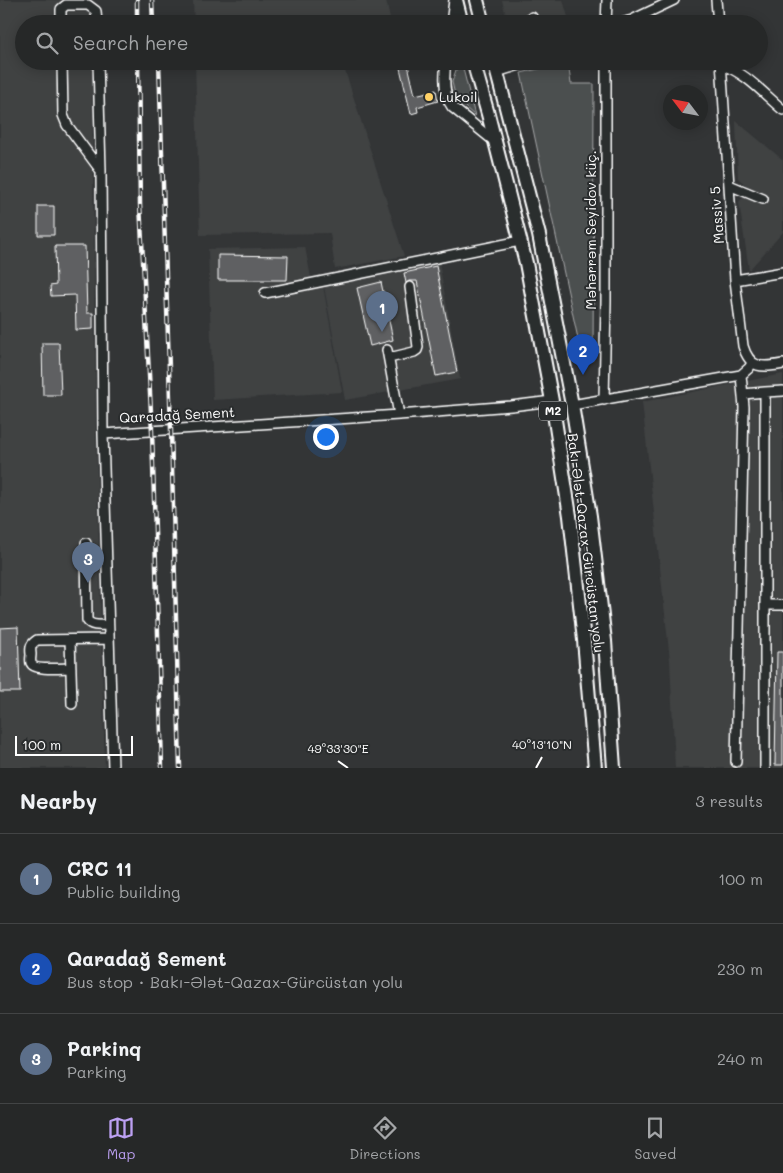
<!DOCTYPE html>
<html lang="en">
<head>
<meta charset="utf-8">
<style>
	body { margin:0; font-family:Mali,sans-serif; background:#2e3030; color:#f1f3f6 }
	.compass { position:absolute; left:663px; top:85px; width:45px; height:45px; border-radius:50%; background:#262828; box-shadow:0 2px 12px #0003; rotate:302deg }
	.scale { position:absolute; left:15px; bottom:12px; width:118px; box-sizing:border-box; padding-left:5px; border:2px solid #fff; border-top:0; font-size:14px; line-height:18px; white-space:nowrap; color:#fff; -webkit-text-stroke:4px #2a2d2e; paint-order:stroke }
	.you { position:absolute; left:325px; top:436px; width:18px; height:18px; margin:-12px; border:4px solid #fff; border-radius:50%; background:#1a73e8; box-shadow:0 0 0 8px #1a73e833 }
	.badge { display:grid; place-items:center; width:32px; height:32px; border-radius:50%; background:#bca0f2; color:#fff; font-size:16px; font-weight:700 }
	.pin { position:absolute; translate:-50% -41px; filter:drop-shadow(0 1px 2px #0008) }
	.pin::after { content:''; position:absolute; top:26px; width:18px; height:15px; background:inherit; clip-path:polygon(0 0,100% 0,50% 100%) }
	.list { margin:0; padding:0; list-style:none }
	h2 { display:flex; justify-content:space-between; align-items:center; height:65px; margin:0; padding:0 20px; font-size:21px }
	h2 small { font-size:16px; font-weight:400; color:#a4a6a8 }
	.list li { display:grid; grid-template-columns:32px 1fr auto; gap:15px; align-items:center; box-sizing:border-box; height:90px; padding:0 20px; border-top:1px solid #424445 }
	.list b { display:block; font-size:19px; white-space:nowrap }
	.list p { margin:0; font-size:16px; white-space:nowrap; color:#a4a6a8 }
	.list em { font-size:16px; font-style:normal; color:#a4a6a8 }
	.icon { flex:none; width:28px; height:28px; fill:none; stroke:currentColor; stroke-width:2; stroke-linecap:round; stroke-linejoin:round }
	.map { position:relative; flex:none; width:783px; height:768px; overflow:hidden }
	.search { position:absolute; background:#262828; box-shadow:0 2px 12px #0003; left:15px; right:15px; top:15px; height:55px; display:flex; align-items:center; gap:12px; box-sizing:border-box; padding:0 18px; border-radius:28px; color:#a4a6a8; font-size:19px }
	.sheet { height:335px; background:#262828 }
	nav { display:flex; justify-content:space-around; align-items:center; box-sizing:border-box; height:70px; border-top:1px solid #424445; background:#262828; font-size:14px; color:#a4a6a8 }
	nav a { display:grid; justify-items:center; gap:2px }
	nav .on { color:#bca0f2 }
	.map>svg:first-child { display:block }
	.built { fill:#404243 }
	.green { fill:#4c4f50; stroke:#a6a7a8 }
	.building { fill:#5f6162; stroke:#fff }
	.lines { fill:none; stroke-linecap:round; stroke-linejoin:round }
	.minor-casing { stroke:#fff; stroke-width:12 }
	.highway-casing { stroke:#fff; stroke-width:16 }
	.minor { stroke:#2a2d2e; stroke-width:9 }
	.highway { stroke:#2a2d2e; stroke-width:12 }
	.rail-casing { stroke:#fff; stroke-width:4.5 }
	.rail { stroke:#2a2d2e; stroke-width:2.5; stroke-dasharray:8; stroke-linecap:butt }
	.ticks { fill:none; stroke:#fff; stroke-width:2 }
	.poi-dot { fill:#ffd166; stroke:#2a2d2e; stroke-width:2 }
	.labels { text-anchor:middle; stroke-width:4; stroke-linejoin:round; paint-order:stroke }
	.shield { fill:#2a2d2e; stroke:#bfc0c0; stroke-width:1 }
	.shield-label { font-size:12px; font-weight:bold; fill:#fff }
	.poi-label { font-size:14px; fill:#fff; stroke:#2a2d2e; text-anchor:start }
	.street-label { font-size:14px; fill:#fff; stroke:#2a2d2e }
	.ticks-label { font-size:12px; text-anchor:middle; fill:#fff; stroke:#2a2d2e; stroke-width:4; stroke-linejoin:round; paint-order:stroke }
</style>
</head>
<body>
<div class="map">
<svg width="783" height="768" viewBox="0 0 783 768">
	<rect width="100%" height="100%" fill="#333536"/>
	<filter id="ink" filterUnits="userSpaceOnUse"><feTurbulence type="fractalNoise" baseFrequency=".02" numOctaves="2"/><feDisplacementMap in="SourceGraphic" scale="10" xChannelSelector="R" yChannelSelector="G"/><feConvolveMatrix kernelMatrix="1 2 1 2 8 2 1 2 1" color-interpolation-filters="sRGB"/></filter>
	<g filter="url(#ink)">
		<path class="built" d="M0,0H91L92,24H24V61H92L96,436L105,768H0Z
			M193,0H386L391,24H194Z
			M502,0H563L570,24H508Z
			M195,61H342L404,256L335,269L330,233L200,235Z
			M736,121L783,160V232L749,270L739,202L750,189L738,178Z
			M305,247L313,288L323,286L342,392L213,400L208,249Z
			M439,263L460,379L345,400L324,286Z
			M783,374V768H675L670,660L642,402Z"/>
		<path class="green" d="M459,61H461L475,116L456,99L452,82Z
			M568,62L571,84H594L593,360L583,362L521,73Z"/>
		<path class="building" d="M408,65L415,95L436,90L438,101L417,107L418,112L411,114L400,68Z
			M38,206H54V235H38Z
			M55,246H85L87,313H93V329L76,330L75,295L51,296L50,286L56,285Z
			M218,255L288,256L287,280H218Z
			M436,266L457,372L436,376L417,281H409L406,283L404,273Z
			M381,282L393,340L370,346L357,288Z
			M42,343H59L61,395H43Z
			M18,627L20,692H0V628Z
			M777,652H783V765H775Z"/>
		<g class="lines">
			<defs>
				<path id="minor" d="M716,0L718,24
					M532,17L534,24
					M61,24V9L66,5H88L96,11L97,24
					M451,24L454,0
					M606,24L622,23L632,20L674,0
					M606,24L607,0
					M62,61L63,115L67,125L101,171
					M98,61L101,171L103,434L113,768
					M446,61C444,76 443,95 452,107L494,141
					M721,61L735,280L743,346C750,369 762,368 783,364
					M721,65C743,70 765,95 783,110
					M497,72L532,61
					M729,185L763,199
					M735,280L783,272
					M265,293L520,241
					M387,350L399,415
					M389,358L414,352L417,350L418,347L410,287
					M765,392L783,391
					M743,394L765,392V768
					M604,400L606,301V61
					M572,405L741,375L749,368L752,363
					M103,434L399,415L511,406L552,401
					M86,543L87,620C91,627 102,625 108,625
					M765,605H783
					M70,640L72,704
					M71,668C62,668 34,671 31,663C30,660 31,657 31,654C30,647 31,644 37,640L109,639
					M736,762L744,407L741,375"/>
				<path id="highway" d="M456,0L462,24
					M477,0L483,24
					M473,61L488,114L526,263L552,401L570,516L584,640L595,768
					M494,61L539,235L572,405L590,516L605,641L614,768"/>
			</defs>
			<use href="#minor" class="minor-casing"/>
			<use href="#highway" class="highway-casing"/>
			<use href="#minor" class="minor"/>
			<use href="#highway" class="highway"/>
			<defs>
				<path id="rail" d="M137,0V24
					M152,0L153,24
					M138,61L140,204L152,431L162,768
					M159,61L171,430L180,768"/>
			</defs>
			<use href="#rail" class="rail-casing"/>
			<use href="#rail" class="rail"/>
		</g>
	</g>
	<path class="ticks" d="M338,761L348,768M536,768L542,757"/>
	<circle class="poi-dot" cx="429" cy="97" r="5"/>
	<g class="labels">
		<rect class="shield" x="539" y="401.5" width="28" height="19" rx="4"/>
		<g class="shield-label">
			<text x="553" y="415">M2</text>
		</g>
		<g class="poi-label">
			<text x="439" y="102">Lukoil</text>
		</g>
		<g class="street-label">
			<text transform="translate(717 215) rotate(-94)" y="5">Massiv 5</text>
			<text transform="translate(591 230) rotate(-90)" y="5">Məhərrəm Seyidov küç.</text>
			<text transform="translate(177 415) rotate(-3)" y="5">Qaradağ Sement</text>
			<text transform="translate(586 543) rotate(83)" y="5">Bakı-Ələt-Qazax-Gürcüstan yolu</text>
		</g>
	</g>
	<g class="ticks-label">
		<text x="542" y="749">40°13'10"N</text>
		<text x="338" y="753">49°33'30"E</text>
	</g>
</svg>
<svg class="compass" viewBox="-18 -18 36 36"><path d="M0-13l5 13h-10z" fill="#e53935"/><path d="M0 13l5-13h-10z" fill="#a4a6a8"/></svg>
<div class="scale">100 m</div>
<div class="you"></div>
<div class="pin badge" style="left:382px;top:332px;background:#5c6f8a">1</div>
<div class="pin badge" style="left:583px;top:375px;background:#1a4fb4">2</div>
<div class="pin badge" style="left:88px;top:583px;background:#5c6f8a">3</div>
<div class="search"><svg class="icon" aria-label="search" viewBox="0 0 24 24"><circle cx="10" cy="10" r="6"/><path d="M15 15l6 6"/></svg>Search here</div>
</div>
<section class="sheet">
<h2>Nearby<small>3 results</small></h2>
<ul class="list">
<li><span class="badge" style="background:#5c6f8a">1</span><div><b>CRC 11</b><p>Public building</p></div><em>100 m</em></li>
<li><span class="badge" style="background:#1a4fb4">2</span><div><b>Qaradağ Sement</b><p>Bus stop · Bakı-Ələt-Qazax-Gürcüstan yolu</p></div><em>230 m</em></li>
<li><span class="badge" style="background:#5c6f8a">3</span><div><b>Parkinq</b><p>Parking</p></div><em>240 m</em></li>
</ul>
</section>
<nav>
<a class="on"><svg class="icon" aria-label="map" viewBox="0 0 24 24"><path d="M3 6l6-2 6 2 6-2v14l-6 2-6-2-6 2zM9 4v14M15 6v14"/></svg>Map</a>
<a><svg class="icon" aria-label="directions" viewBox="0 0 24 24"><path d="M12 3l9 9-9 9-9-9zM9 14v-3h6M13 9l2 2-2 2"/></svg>Directions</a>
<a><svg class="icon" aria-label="saved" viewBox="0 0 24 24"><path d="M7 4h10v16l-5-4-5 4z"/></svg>Saved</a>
</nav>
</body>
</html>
